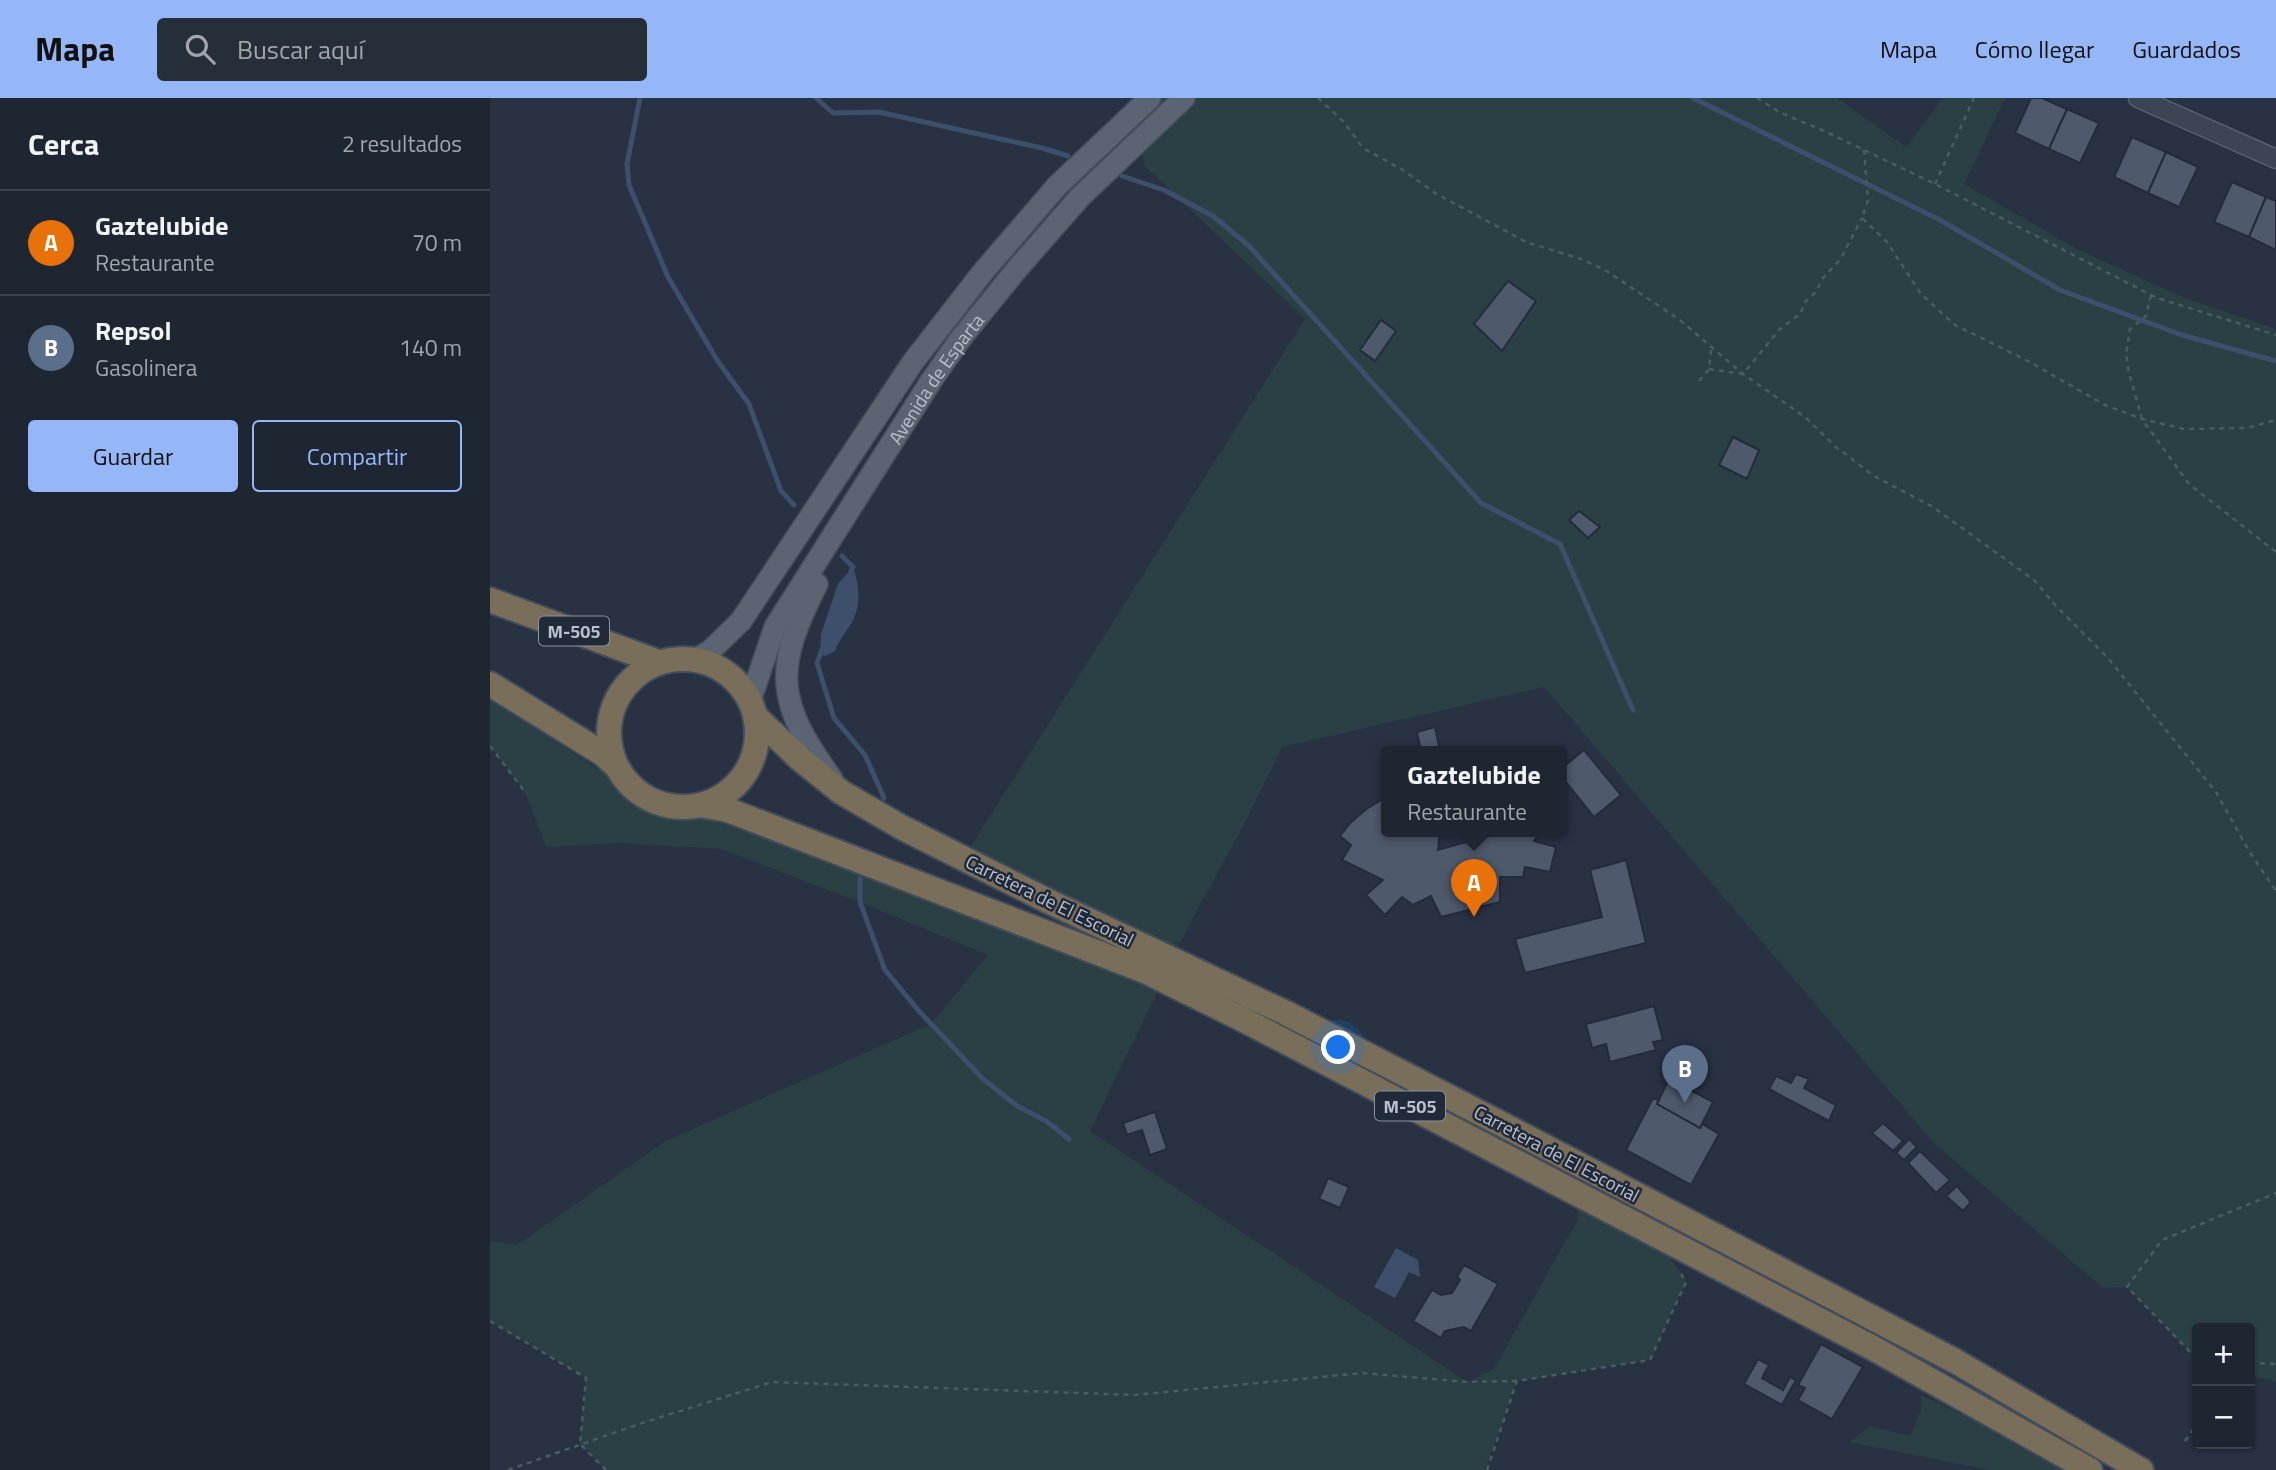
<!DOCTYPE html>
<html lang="es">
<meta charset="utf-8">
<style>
body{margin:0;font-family:"Titillium Web",sans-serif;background:#262e3a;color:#f1f3f6}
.controls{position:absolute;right:21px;bottom:21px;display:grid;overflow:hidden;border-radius:7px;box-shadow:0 2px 5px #0004}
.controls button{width:63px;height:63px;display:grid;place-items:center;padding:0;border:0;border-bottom:2px solid #3c434d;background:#1e2632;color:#f1f3f6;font:35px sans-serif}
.you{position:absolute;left:849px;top:950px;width:24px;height:24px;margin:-18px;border:5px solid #fff;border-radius:50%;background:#1a73e8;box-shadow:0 0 0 10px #1a73e833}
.badge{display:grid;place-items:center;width:46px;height:46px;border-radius:50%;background:#95b6f7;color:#fff;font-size:23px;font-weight:700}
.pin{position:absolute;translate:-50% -58px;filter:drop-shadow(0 2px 4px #0008)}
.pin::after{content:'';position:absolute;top:37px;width:24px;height:21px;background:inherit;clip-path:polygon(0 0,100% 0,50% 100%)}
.popup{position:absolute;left:891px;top:648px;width:186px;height:91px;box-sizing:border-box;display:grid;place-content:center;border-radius:7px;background:#1e2632;filter:drop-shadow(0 2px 5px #0005);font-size:23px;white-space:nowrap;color:#a1a5ac}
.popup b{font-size:26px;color:#f1f3f6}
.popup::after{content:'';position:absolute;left:50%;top:100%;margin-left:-14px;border:14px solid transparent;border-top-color:#1e2632}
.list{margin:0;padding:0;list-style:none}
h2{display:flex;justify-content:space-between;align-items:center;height:91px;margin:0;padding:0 28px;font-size:30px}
h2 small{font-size:23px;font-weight:400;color:#a1a5ac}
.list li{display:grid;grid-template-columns:46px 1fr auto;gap:21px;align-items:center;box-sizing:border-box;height:105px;padding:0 28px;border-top:2px solid #3c434d}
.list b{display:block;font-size:26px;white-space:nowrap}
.list p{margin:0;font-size:23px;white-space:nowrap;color:#a1a5ac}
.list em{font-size:23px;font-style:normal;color:#a1a5ac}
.actions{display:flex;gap:14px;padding:21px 28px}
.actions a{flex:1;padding:16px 0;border:2px solid #95b6f7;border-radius:7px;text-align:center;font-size:24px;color:#95b6f7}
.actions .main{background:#95b6f7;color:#111}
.icon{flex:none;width:38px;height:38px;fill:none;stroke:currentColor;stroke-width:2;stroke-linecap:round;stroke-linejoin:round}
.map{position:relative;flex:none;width:1786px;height:1372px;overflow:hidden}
header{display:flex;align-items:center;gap:42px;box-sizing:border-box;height:98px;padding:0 35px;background:#95b6f7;color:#111}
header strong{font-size:33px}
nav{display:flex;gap:38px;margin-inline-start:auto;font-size:24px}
.search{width:490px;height:63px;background:#262e3a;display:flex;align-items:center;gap:18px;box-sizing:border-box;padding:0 24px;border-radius:7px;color:#a1a5ac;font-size:26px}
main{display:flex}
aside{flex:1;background:#1e2632}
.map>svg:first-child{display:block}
</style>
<header>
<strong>Mapa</strong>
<div class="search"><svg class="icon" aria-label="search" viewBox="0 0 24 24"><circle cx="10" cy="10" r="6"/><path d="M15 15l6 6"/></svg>Buscar aquí</div>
<nav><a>Mapa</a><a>Cómo llegar</a><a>Guardados</a></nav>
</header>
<main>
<aside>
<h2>Cerca<small>2 resultados</small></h2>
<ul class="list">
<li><span class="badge" style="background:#e8710a">A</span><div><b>Gaztelubide</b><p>Restaurante</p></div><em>70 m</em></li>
<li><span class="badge" style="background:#5c6f8a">B</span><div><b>Repsol</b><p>Gasolinera</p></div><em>140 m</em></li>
</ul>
<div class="actions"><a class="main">Guardar</a><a>Compartir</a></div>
</aside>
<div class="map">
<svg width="1786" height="1372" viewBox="0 0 1786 1372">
<rect width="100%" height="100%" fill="#283243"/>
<!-- green -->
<g fill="#2a4044">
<polygon points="647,0 1347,0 1416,49 1453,0 1515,0 1474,86 1585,150 1692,199 1786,231 1786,1284 1760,1277 1760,1230 1707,1230 1707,1261 1637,1189 1613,1190 1444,1045 1054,589 792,649 753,728 687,850 560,804 481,748 815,221 654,67"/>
<path d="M0,593L42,628L115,676L125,691C148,692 145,696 164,703C178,709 196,709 210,707L673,882L600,1033L977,1284L1004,1271L1088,1121L1084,1094L1177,1155L1196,1184L1160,1262L1027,1283L995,1372H116L90,1346L96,1280L0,1223V1143L27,1147L176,1043L441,926L498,857L370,804L231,751L130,745L56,749L35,694L0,648Z"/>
<polygon points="1431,1297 1587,1372 1500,1372 1359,1344 1380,1328 1420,1338 1431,1312"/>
</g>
<!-- water -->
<g fill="#3e4f6c">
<path d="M363,469C369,487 372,506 362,524C356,535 349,541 345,553L335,558L330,556L331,536L348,486Z"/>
<polygon points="906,1150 928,1162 930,1179 919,1174 905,1200 884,1189"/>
</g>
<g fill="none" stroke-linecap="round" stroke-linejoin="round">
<!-- stream -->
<g stroke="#3e4f6c" stroke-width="5">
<polyline points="150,0 137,66 139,87 178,179 227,262 259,306 291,393 304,407"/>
<polyline points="326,0 343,15 389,14 552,50 578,58"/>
<polyline points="1203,0 1450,122 1570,192 1692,237 1786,263"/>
<polyline points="632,78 674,92 723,118 759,148 991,405 1070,446 1143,612"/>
<polyline points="352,458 363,469 361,473"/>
<polyline points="332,551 327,565 344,620 375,657 394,700"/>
<polyline points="370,781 370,804 395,872 428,912 493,981 527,1008 556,1023 579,1041"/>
</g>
</g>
<!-- building -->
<g fill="#4e596c" stroke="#232c3b" stroke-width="2">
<polygon points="1541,0 1552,0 1577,11 1559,51 1525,35"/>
<polygon points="1577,11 1609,25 1590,65 1559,51"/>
<polygon points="1642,39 1676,54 1658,95 1624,79"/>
<polygon points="1676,54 1708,69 1689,109 1658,95"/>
<polygon points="1742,84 1776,99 1759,139 1724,124"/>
<polygon points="1776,99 1786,103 1786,152 1759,139"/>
<polygon points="1018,183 1046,203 1012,253 984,226"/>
<polygon points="891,222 906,233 885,263 870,252"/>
<polygon points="1243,339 1269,352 1257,381 1229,367"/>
<polygon points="1089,413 1110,429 1098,440 1079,422"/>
<polygon points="945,629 950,653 931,653 927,634"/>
<polygon points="1094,652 1131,697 1104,719 1072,679 1072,670"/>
<polygon points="896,699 897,733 950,733 948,752 980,743 974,733 1051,733 1044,743 1066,749 1060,774 1035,769 1033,779 1010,779 1010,804 951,819 941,798 923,807 912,799 895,817 876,797 893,782 852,762 861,747 850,738 861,724 878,710"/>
<polygon points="1136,762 1156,845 1035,875 1025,841 1112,819 1100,772"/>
<polygon points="1164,908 1173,942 1163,944 1166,952 1120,964 1116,946 1102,950 1096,926"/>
<polygon points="1306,976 1319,981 1314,990 1346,1007 1339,1023 1279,991 1286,978 1301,985"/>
<polygon points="1179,981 1223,1004 1210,1030 1167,1006"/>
<polygon points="1163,1000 1168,1002 1167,1006 1210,1030 1212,1026 1229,1036 1201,1087 1136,1052"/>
<polygon points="665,1014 677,1051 660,1057 652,1032 637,1037 633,1025"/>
<polygon points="1393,1025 1413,1043 1403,1053 1382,1035"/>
<polygon points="1419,1041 1427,1049 1414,1062 1406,1055"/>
<polygon points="1430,1053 1460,1082 1446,1095 1418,1065"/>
<polygon points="838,1080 859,1089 850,1110 829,1101"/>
<polygon points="1467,1088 1481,1104 1473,1113 1456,1098"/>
<polygon points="974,1167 1008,1186 981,1233 974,1229 955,1233 951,1240 923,1223 942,1192 951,1197 962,1195 970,1182 967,1179"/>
<polygon points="1331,1246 1373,1269 1342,1321 1308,1302 1315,1290 1308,1287"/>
<polygon points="1268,1261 1279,1267 1272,1280 1293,1292 1300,1279 1306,1282 1292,1307 1254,1286"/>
</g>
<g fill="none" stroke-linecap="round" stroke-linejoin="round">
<!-- minor casing -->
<g stroke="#58606d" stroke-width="21">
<polyline id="minor" points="1648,0 1786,61"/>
</g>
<!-- major casing -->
<g stroke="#464e5c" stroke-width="24">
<g id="major">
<path d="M327,486C283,572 286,604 342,681"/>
<polyline points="206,561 220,553 251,523 423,264 493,174 567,88 660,0"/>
<path id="s1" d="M260,603L285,529L441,283L471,240L527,171L590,99L694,0"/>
</g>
</g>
<!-- highway casing -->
<g stroke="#444d5b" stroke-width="28">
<g id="highway">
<polyline points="0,502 168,564"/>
<circle cx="193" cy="635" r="74"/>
<polyline points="0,586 113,656 126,668"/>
<polyline points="265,618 310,661 351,694 411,729 560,804 796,915 1023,1032 1465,1263 1651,1372"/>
<polyline points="210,707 238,712 655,873 754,922 1383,1250 1600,1372"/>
</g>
</g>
<!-- path -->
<g stroke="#485d61" stroke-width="2.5" stroke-dasharray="5 5" stroke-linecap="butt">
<polyline points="828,0 854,24 873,50 913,72 945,95 1036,144 1091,161 1115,172 1190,222 1253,276 1315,319 1346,349 1384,378 1443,409 1544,482 1566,508 1618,560 1726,694 1759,753 1786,793"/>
<polyline points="1267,0 1291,15 1332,32 1445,86 1667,200 1786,237"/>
<polyline points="1374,52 1378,102 1372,120 1397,144 1431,196 1465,227 1538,263 1615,307 1652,321 1694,331 1757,330 1786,322"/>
<polyline points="1445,86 1484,0"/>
<polyline points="1661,197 1656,218 1640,231 1636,256 1639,275 1652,321 1699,386 1786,454"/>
<polyline points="1219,271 1253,276 1290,231 1311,215 1314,205 1325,195 1333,180 1350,162 1372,120"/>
<polyline points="1209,283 1219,271 1221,252"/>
<polyline points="0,648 35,694"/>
<polyline points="0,1223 96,1280 90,1346 116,1372"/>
<polyline points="1707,1261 1637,1189 1672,1142 1786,1095"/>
<polyline points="1760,1265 1786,1266"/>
<polyline points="1695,1343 1707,1326"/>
<polyline points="18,1372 149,1326 282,1284 644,1297 872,1275 977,1284 1027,1283 1160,1262 1196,1184 1190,1174"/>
<polyline points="997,1372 1027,1283"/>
</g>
<!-- minor -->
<use href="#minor" stroke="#3c4553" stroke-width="18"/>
<!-- major -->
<use href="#major" stroke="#5b6473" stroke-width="21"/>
<!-- highway -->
<use href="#highway" stroke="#796e5a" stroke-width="24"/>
</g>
<g text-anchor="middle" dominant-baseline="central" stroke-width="5" stroke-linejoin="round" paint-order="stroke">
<!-- shield labels -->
<g fill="#212a39" stroke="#8c93a1" stroke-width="2">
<rect x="49" y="518.5" width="70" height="29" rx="5"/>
<rect x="885" y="993.5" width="70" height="29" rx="5"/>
</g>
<g font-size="18" font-weight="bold" fill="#bac0cd">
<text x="84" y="533">M-505</text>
<text x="920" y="1008">M-505</text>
</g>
<!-- street labels -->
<g font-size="19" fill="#bac0cd" stroke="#212a39">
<text stroke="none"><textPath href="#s1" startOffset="374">Avenida de Esparta</textPath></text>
<text transform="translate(560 802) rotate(26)">Carretera de El Escorial</text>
<text transform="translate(1067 1055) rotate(28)">Carretera de El Escorial</text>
</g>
</g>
</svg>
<div class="controls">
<button>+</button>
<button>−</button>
</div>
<div class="you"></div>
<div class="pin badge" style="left:984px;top:819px;background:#e8710a">A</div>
<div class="popup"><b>Gaztelubide</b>Restaurante</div>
<div class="pin badge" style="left:1195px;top:1005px;background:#5c6f8a">B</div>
</div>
</main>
